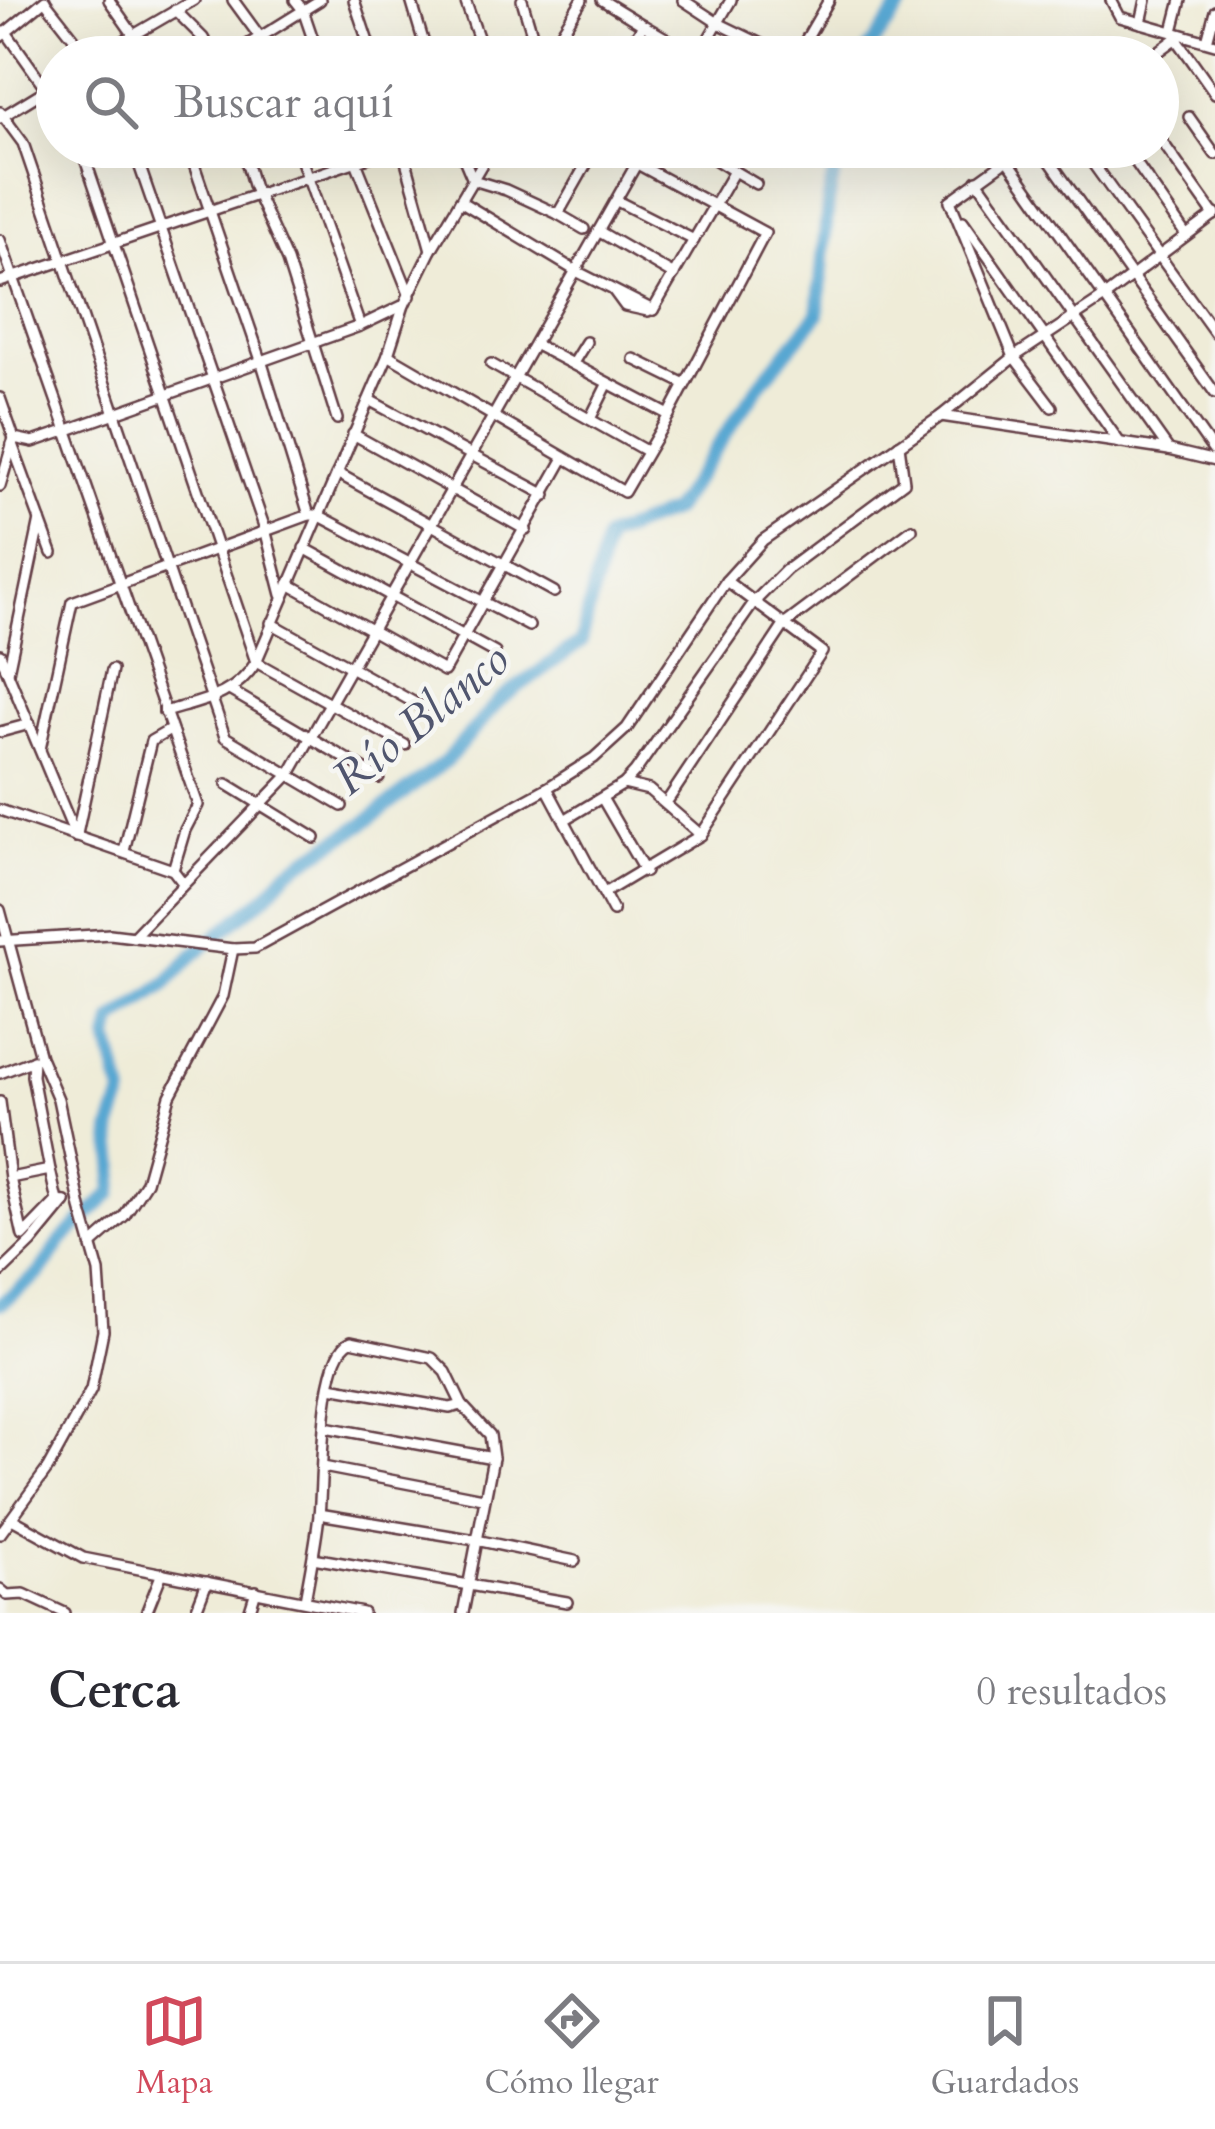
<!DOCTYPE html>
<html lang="es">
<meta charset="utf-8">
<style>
body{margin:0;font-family:Cardo,serif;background:#f7f7f7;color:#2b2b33}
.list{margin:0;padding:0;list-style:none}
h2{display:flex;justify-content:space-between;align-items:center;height:156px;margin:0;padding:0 48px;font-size:51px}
h2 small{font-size:39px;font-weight:400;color:#7c7c81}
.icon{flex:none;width:66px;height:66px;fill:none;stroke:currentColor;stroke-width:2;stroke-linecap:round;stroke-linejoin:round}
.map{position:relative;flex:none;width:1215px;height:1613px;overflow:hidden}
.search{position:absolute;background:#fff;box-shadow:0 12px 48px #0002;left:36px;right:36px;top:36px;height:132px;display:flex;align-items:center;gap:30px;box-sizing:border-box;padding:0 42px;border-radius:66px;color:#7c7c81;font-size:45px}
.sheet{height:348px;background:#fff}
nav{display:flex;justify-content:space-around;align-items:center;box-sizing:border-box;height:168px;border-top:3px solid #e1e1e2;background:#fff;font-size:33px;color:#7c7c81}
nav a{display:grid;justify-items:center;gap:6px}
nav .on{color:#d1495b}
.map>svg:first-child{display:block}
</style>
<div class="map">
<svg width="1215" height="1613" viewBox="0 0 1215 1613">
<rect width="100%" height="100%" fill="#f6f6f2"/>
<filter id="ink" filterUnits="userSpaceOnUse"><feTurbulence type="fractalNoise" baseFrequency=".00833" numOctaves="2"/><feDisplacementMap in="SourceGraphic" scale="24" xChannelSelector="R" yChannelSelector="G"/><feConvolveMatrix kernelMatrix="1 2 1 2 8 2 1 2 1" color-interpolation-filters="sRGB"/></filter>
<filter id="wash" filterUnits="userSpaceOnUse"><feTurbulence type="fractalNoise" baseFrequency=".004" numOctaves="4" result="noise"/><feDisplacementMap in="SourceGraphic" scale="48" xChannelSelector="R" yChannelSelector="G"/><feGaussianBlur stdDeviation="2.7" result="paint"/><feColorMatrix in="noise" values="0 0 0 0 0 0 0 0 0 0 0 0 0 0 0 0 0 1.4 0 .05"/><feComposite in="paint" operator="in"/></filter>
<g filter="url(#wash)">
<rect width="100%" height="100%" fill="#efecd8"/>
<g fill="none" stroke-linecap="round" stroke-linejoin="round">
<!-- river -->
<g stroke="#58a7d2" stroke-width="14">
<polyline points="863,57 906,0"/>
<polyline points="0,1304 40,1273 62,1240 112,1193 115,1164 111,1131 123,1095 109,1039 113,1021 166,984 193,955 267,895 288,871 363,824 446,761 501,699 581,642 606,538 673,511 760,384 818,314 828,203 839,147"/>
</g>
</g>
</g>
<g filter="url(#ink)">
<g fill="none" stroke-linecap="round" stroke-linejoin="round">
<!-- minor casing -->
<g stroke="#633e45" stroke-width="14">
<g id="minor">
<polyline points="109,0 149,57"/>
<polyline points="233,0 260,37 266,57"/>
<polyline points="295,0 303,10 319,57"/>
<polyline points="354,0 373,57"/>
<polyline points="411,0 428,57"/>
<polyline points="465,0 485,57"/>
<polyline points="522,0 539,57"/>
<polyline points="602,0 643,25 624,57"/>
<polyline points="683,0 718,23 788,57"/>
<polyline points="1111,0 1120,17 1215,44"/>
<polyline points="45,1 89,57"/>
<polyline points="175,10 203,38 214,57"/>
<polyline points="1141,23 1146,0"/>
<polyline points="643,25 698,57"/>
<polyline points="1173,31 1181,0"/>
<polyline points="6,32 57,104"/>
<polyline points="0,37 45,0"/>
<polyline points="1176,38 1215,93"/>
<polyline points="1207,41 1215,11"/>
<polyline points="599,47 618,57"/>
<polyline points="96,57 194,0"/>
<polyline points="228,57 320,0"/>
<polyline points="546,57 582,0"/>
<polyline points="698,57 731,0"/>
<polyline points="796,57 829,0"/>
<polyline points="1151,57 1181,35"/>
<polyline points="0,112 23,143 225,737 342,806"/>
<polyline points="1189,117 1215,154"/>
<polyline points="0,118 57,83"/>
<polyline points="1161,140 1214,215"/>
<polyline points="81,147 256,662 405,745"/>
<polyline points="133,147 265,529 282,595"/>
<polyline points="188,147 261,360 309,515"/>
<polyline points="242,147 253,185 287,261 337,419"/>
<polyline points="297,147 360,326"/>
<polyline points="350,147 410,296"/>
<polyline points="402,147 431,250"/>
<polyline points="459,147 473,180 506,190 558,214 596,147"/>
<polyline points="1025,147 950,201 1014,357 1052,407"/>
<polyline points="1040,147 1215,393"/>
<polyline points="1081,147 1215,333"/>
<polyline points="1125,147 1186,235"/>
<polyline points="1007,159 1215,453"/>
<polyline points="734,171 756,184"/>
<polyline points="977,180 1169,450"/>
<polyline points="460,201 576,271 653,310"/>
<polyline points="617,201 694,240"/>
<polyline points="558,214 584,229"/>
<polyline points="963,221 1120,443"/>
<polyline points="598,231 674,275"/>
<polyline points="0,240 198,805 185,830 173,870"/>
<polyline points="0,282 398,147"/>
<polyline points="614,291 625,306 648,311"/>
<polyline points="653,310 734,171 716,160"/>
<polyline points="536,345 669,415"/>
<polyline points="388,355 624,492 669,415 765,233 606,147"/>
<polyline points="634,359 685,384"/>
<polyline points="573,363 586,342"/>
<polyline points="491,364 646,451"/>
<polyline points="0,398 14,438"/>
<polyline points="369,400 546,495"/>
<polyline points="941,416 1169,450 1215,461"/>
<polyline points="590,419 607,385"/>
<polyline points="353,434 526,530"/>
<polyline points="12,444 52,553"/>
<polyline points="337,473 554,592"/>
<polyline points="0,486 14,438 33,442 65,431 360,326 404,305"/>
<polyline points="304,548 495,653"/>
<polyline points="289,584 444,671 564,458"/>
<polyline points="271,623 424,708"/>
<polyline points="0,654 76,837"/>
<polyline points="8,672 40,520"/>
<polyline points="231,691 379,778"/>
<path d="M164,712C201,701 235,697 256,662L388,355L404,305L431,250L492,147"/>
<polyline points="0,732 30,724"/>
<polyline points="40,749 72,602 309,515 318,515 529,626"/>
<polyline points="227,784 315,838"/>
<polyline points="624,784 649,790 701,835"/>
<polyline points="547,788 613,911"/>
<polyline points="602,798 645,872"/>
<polyline points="666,803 785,624 912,529"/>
<polyline points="0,810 173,870 183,883"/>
<polyline points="566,819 624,784 635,772 755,601 786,570 904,482 899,445"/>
<polyline points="77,834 112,670"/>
<polyline points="124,851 151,741 170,730"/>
<polyline points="604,893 701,835 822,652 726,581"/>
<polyline points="0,910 40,1057 58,1099 81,1208 99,1272 103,1331 91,1390 48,1468 0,1534"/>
<polyline points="133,937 290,774 646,147"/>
<polyline points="0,941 110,934 233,949 255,948 547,788 594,758 627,728 726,581 763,540 941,416 1014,357 1103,298 1215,214"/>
<polyline points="0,1073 34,1060"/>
<polyline points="0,1102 10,1178 23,1236 57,1201 65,1202"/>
<polyline points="50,1170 57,1201"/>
<polyline points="10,1178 50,1170 32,1076 33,1060"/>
<polyline points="91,1245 124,1216 146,1182 170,1096 223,996 233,949"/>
<polyline points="0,1273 32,1242 65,1202"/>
<polyline points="330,1387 450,1408 462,1405"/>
<polyline points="325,1427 493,1458"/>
<polyline points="323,1467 483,1498"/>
<polyline points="319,1514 476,1540 575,1561"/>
<polyline points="12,1519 83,1558 363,1613"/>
<polyline points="313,1558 567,1602"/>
<polyline points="0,1589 7,1595 24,1594 65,1613"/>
<path d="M305,1600C310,1572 316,1543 319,1515C323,1480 319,1356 351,1341L432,1358L446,1372L462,1405L490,1435L493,1458L463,1613"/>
<polyline points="146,1613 162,1573"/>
<polyline points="195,1613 207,1582"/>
<polyline points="249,1613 256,1591"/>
</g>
</g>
<!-- minor -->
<use href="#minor" stroke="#fff" stroke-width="9"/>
</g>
</g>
<g text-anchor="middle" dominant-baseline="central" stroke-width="9" stroke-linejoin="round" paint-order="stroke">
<!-- water labels -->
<g font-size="48" font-style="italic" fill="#50556e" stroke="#f6f6f2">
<text transform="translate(421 719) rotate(-39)">Río Blanco</text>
</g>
</g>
</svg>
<div class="search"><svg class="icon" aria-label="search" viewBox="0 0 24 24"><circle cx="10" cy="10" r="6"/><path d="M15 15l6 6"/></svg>Buscar aquí</div>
</div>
<section class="sheet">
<h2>Cerca<small>0 resultados</small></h2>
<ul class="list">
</ul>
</section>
<nav>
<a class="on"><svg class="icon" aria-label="map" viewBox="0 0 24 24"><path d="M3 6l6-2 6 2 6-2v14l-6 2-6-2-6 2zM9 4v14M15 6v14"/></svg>Mapa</a>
<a><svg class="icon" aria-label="directions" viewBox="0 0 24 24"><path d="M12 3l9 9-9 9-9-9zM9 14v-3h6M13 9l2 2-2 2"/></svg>Cómo llegar</a>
<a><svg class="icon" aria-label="saved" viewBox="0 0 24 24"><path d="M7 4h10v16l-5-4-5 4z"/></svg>Guardados</a>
</nav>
